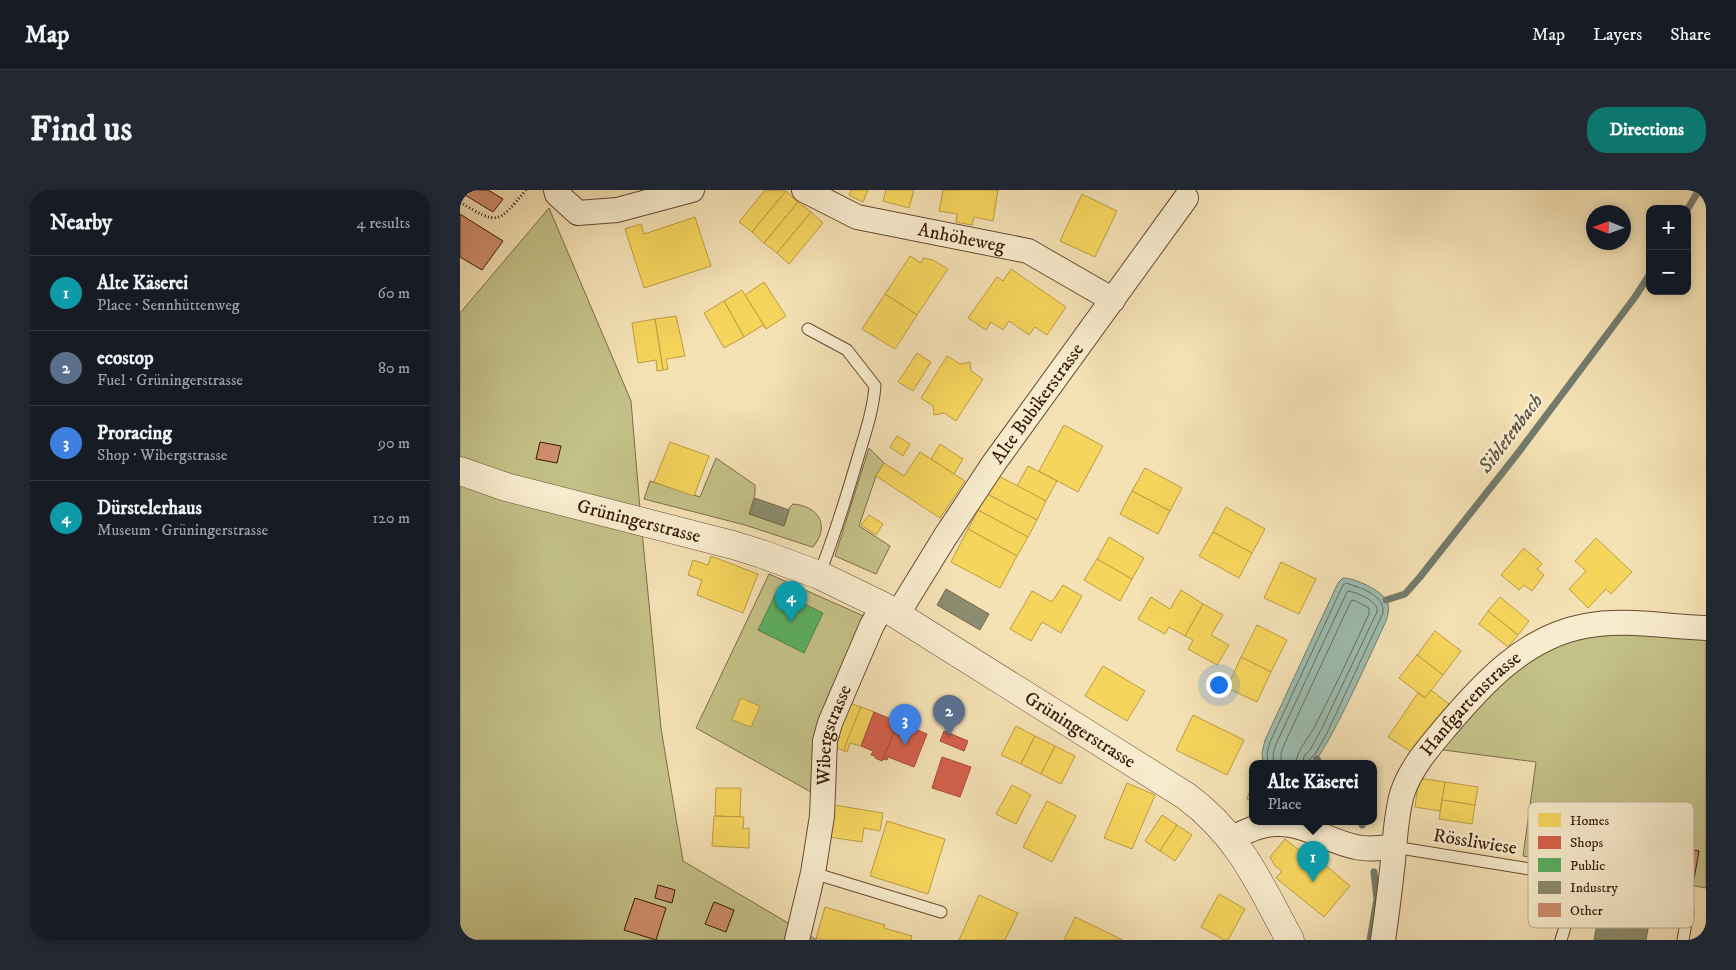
<!DOCTYPE html>
<meta charset="utf-8">
<style>
body{margin:0;font-family:"IM FELL DW Pica",serif;background:#242831;color:#f1f3f6}
.controls{position:absolute;right:15px;top:15px;display:grid;overflow:hidden;border-radius:10px;box-shadow:0 2px 12px #0003}
.controls button{width:45px;height:45px;display:grid;place-items:center;padding:0;border:0;border-bottom:1px solid #363941;background:#171b24;color:#f1f3f6;font:25px sans-serif}
.compass{position:absolute;left:1126px;top:15px;width:45px;height:45px;border-radius:50%;background:#171b24;box-shadow:0 2px 12px #0003;rotate:271deg}
.you{position:absolute;left:758px;top:494px;width:18px;height:18px;margin:-12px;border:4px solid #fff;border-radius:50%;background:#1a73e8;box-shadow:0 0 0 8px #1a73e833}
.badge{display:grid;place-items:center;width:32px;height:32px;border-radius:50%;background:#0f766e;color:#fff;font-size:16px;font-weight:700}
.pin{position:absolute;translate:-50% -41px;filter:drop-shadow(0 1px 2px #0008)}
.pin::after{content:'';position:absolute;top:26px;width:18px;height:15px;background:inherit;clip-path:polygon(0 0,100% 0,50% 100%)}
.popup{position:absolute;left:789px;top:570px;width:128px;height:65px;box-sizing:border-box;display:grid;place-content:center;border-radius:10px;background:#171b24;filter:drop-shadow(0 1px 4px #0005);font-size:16px;white-space:nowrap;color:#9ea1a6}
.popup b{font-size:19px;color:#f1f3f6}
.popup::after{content:'';position:absolute;left:50%;top:100%;margin-left:-10px;border:10px solid transparent;border-top-color:#171b24}
.list{margin:0;padding:0;list-style:none}
h2{display:flex;justify-content:space-between;align-items:center;height:65px;margin:0;padding:0 20px;font-size:21px}
h2 small{font-size:16px;font-weight:400;color:#9ea1a6}
.list li{display:grid;grid-template-columns:32px 1fr auto;gap:15px;align-items:center;box-sizing:border-box;height:75px;padding:0 20px;border-top:1px solid #363941}
.list b{display:block;font-size:19px;white-space:nowrap}
.list p{margin:0;font-size:16px;white-space:nowrap;color:#9ea1a6}
.list em{font-size:16px;font-style:normal;color:#9ea1a6}
.map{position:relative;flex:none;width:1246px;height:750px;overflow:hidden;border-radius:20px}
header{display:flex;align-items:center;gap:30px;box-sizing:border-box;height:70px;padding:0 25px;background:#171b24;border-bottom:1px solid #363941}
header strong{font-size:24px}
nav{display:flex;gap:28px;margin-inline-start:auto;font-size:18px}
.intro{display:flex;align-items:center;justify-content:space-between;box-sizing:border-box;height:120px;padding:0 30px}
h1{margin:0;font-size:35px}
.button{padding:12px 22px;border-radius:20px;background:#0f766e;color:#fff;font-size:18px;font-weight:700}
main{display:flex;gap:30px;padding:0 30px}
aside{flex:1;background:#171b24;border-radius:20px;box-shadow:0 2px 12px #0003}
.map>svg:first-child{display:block}
</style>
<header>
<strong>Map</strong>
<nav><a>Map</a><a>Layers</a><a>Share</a></nav>
</header>
<div class="intro"><h1>Find us</h1><a class="button">Directions</a></div>
<main>
<aside>
<h2>Nearby<small>4 results</small></h2>
<ul class="list">
<li><span class="badge" style="background:#0f9aa8">1</span><div><b>Alte Käserei</b><p>Place · Sennhüttenweg</p></div><em>60 m</em></li>
<li><span class="badge" style="background:#5c6f8a">2</span><div><b>ecostop</b><p>Fuel · Grüningerstrasse</p></div><em>80 m</em></li>
<li><span class="badge" style="background:#3f7fe0">3</span><div><b>Proracing</b><p>Shop · Wibergstrasse</p></div><em>90 m</em></li>
<li><span class="badge" style="background:#0f9aa8">4</span><div><b>Dürstelerhaus</b><p>Museum · Grüningerstrasse</p></div><em>120 m</em></li>
</ul>
</aside>
<div class="map">
<svg width="1246" height="750" viewBox="0 0 1246 750">
<rect width="100%" height="100%" fill="#f4e1b4"/>
<filter id="stains"><feTurbulence type="fractalNoise" baseFrequency=".004" numOctaves="4"/><feColorMatrix values="0 0 0 0 .2 0 0 0 0 .09 0 0 0 0 .02 0 0 0 .5 -.17"/></filter>
<radialGradient id="worn" r=".72"><stop offset=".6" stop-color="#630" stop-opacity="0"/><stop offset="1" stop-color="#630" stop-opacity=".3"/></radialGradient>
<!-- green -->
<g fill="#c3c187" stroke="#7e6c48">
<polygon points="89,18 171,211 181,331 201,538 223,671 357,750 0,750 0,123"/>
<polygon points="409,258 424,273 416,286 399,336 430,356 416,384 375,366"/>
<path d="M256,268L295,295V304L289,324L324,336L329,320V318L333,314C358,316 371,335 353,357L349,356L285,335L184,309L190,291L240,307Z"/>
<polygon points="309,384 406,427 351,602 236,538"/>
<polygon points="1246,438 1246,698 1063,666 1076,572 968,558 1096,444"/>
</g>
<!-- water -->
<path fill="#9cbdb0" stroke="#747b6d" d="M883,388C895,388 921,400 927,411C930,418 928,424 926,431C917,450 865,567 853,572C845,576 813,573 803,573L802,563L805,550L878,393Z"/>
<!-- homes -->
<g fill="#f6d55c" stroke="#bd9c43">
<polygon points="305,0 326,1 292,42 279,32"/>
<polygon points="391,0 408,0 403,12 389,5"/>
<polygon points="426,0 454,0 449,18 423,11"/>
<polygon points="483,0 538,0 533,31 514,27 512,35 496,32 497,24 479,21"/>
<polygon points="326,1 338,12 304,53 292,42"/>
<polygon points="622,4 657,21 635,67 600,51"/>
<polygon points="338,12 351,22 317,63 304,53"/>
<polygon points="351,22 363,33 329,74 317,63"/>
<polygon points="235,27 251,76 184,98 165,39 181,34 184,44"/>
<polygon points="450,66 461,73 463,68 473,70 488,79 457,125 425,104"/>
<polygon points="551,79 606,117 587,145 575,137 569,145 549,131 543,140 531,132 526,140 508,128 537,87 543,91"/>
<polygon points="304,92 326,126 306,139 285,105"/>
<polygon points="282,100 306,139 303,135 284,147 264,111"/>
<polygon points="425,104 457,125 435,159 402,139"/>
<polygon points="264,111 284,147 264,158 244,123"/>
<polygon points="216,126 225,166 206,169 208,179 203,180 195,129"/>
<polygon points="195,129 203,180 197,181 196,170 178,173 172,133"/>
<polygon points="457,163 471,172 453,201 438,192"/>
<polygon points="487,166 500,174 510,172 511,181 523,189 496,231 484,223 474,225 473,216 461,208"/>
<polygon points="604,235 643,256 618,302 579,281"/>
<polygon points="437,246 450,254 443,266 430,257"/>
<polygon points="210,252 249,266 234,306 194,292"/>
<polygon points="480,254 503,269 494,284 471,269"/>
<polygon points="460,262 505,291 480,328 416,286 424,273 444,286"/>
<polygon points="568,276 597,291 586,311 557,296"/>
<polygon points="685,278 722,298 710,321 672,301"/>
<polygon points="537,285 586,311 577,330 527,304"/>
<polygon points="672,301 710,321 698,344 660,324"/>
<polygon points="527,304 577,330 568,347 518,320"/>
<polygon points="766,317 805,339 792,363 753,342"/>
<polygon points="518,320 568,347 557,366 508,339"/>
<polygon points="409,325 423,334 416,345 401,335"/>
<polygon points="508,339 557,366 540,398 491,372"/>
<polygon points="753,342 792,363 779,388 739,366"/>
<polygon points="649,347 684,368 672,389 637,369"/>
<polygon points="1136,348 1172,382 1151,404 1146,399 1128,418 1109,399 1126,381 1115,371"/>
<polygon points="1064,358 1082,374 1077,379 1084,385 1072,401 1064,395 1059,400 1041,385"/>
<polygon points="251,366 298,384 283,423 237,405 242,390 228,385 233,370 248,375"/>
<polygon points="637,369 672,389 660,411 624,390"/>
<polygon points="821,372 856,389 839,424 804,408"/>
<polygon points="603,395 622,406 601,443 582,432 571,451 550,439 572,401 592,412"/>
<polygon points="721,400 743,414 725,446 709,437 705,444 678,429 691,407 710,419"/>
<polygon points="1040,407 1069,431 1058,445 1028,421"/>
<polygon points="743,414 763,425 751,445 769,455 757,475 728,459 733,450 725,446"/>
<polygon points="1028,421 1058,445 1048,457 1019,434"/>
<polygon points="797,435 827,450 811,482 781,467"/>
<polygon points="975,441 1001,461 983,485 957,465"/>
<polygon points="957,465 983,485 965,508 939,488"/>
<polygon points="781,467 811,482 797,512 767,498"/>
<polygon points="643,476 685,501 667,531 625,506"/>
<polygon points="971,500 989,514 953,563 928,547 958,503 965,508"/>
<polygon points="281,508 300,516 291,537 272,530"/>
<polygon points="387,512 401,517 384,561 373,556"/>
<polygon points="401,517 414,522 401,556 390,553 387,562 384,561 387,551"/>
<polygon points="733,525 784,550 767,585 716,560"/>
<polygon points="556,536 575,546 561,574 541,565"/>
<polygon points="575,546 595,556 581,584 561,574"/>
<polygon points="595,556 615,566 601,594 581,584"/>
<polygon points="959,588 985,592 980,621 955,617"/>
<polygon points="793,591 793,611 787,609"/>
<polygon points="985,592 1018,597 1015,615 982,610"/>
<polygon points="667,593 695,605 672,659 644,648"/>
<polygon points="552,595 571,605 556,634 536,624"/>
<polygon points="256,598 281,598 280,627 255,626"/>
<polygon points="982,610 1015,615 1012,634 979,629"/>
<polygon points="587,611 616,626 592,672 563,657"/>
<polygon points="374,615 423,623 420,641 404,638 402,652 369,647"/>
<polygon points="702,625 717,635 700,661 685,651"/>
<polygon points="254,626 284,627 283,639 289,638 289,658 252,656"/>
<polygon points="427,631 485,649 468,704 410,686"/>
<polygon points="717,635 732,645 715,671 700,661"/>
<polygon points="825,649 839,660 843,656 890,696 864,727 816,688 822,681 815,676 810,667"/>
<polygon points="759,704 785,719 768,750 764,750 741,737"/>
<polygon points="519,705 558,723 545,750 499,750"/>
<polygon points="365,717 425,735 424,738 452,746 451,750 364,750 356,748"/>
<polygon points="615,727 663,750 604,750"/>
</g>
<!-- shops -->
<g fill="#d6604d" stroke="#a74a38">
<polygon points="414,522 438,532 422,571 415,568 415,566 411,565 413,561 401,556"/>
<polygon points="438,532 467,544 454,577 428,567 427,570 423,569"/>
<polygon points="484,541 508,551 504,561 480,551"/>
<polygon points="482,567 511,577 500,607 472,598"/>
</g>
<!-- public -->
<polygon fill="#5aae61" stroke="#508146" points="317,401 363,423 344,463 298,440"/>
<!-- industry -->
<g fill="#8c8c6e" stroke="#73694f">
<polygon points="295,308 329,320 324,336 290,324"/>
<polygon points="486,399 529,424 520,440 477,415"/>
<polygon points="1141,713 1191,722 1186,750 1134,750"/>
</g>
<g fill="none" stroke-linecap="round" stroke-linejoin="round">
<!-- shore -->
<g stroke="#6a6a5c" stroke-width="1">
<path d="M808,573L807,563L810,552L883,395L886,393C901,398 925,405 923,423L867,543L855,564L850,569L849,573"/>
<path d="M814,573L813,564L816,554L887,402L889,401C900,404 910,408 917,417V422L861,540L850,560L844,566L843,573"/>
<path d="M821,573V564L823,557L891,411L894,410L909,418V424C892,461 874,499 855,536C849,548 836,561 836,573"/>
</g>
<!-- stream -->
<g stroke="#747b6d" stroke-width="7">
<polyline points="1227,20 1239,0"/>
<polyline points="926,410 945,404 960,387 1058,263 1175,107 1190,84"/>
<polyline points="857,569 859,573"/>
<polyline points="901,631 902,635"/>
<polyline points="910,750 917,709 914,682"/>
</g>
</g>
<!-- building -->
<g fill="#cf8e6d" stroke="#391808">
<polygon points="0,0 28,0 43,9 33,22 0,2"/>
<polygon points="0,24 43,51 22,80 0,67"/>
<polygon points="80,252 101,256 97,273 76,269"/>
<polygon points="1217,657 1239,661 1234,689 1212,685"/>
<polygon points="198,695 215,700 212,713 195,708"/>
<polygon points="175,708 206,718 196,750 164,740"/>
<polygon points="254,712 274,720 266,742 245,734"/>
</g>
<g fill="none" stroke-linecap="round" stroke-linejoin="round">
<!-- service casing -->
<g stroke="#684a33" stroke-width="13">
<g id="service">
<path d="M348,139L387,160L415,196C413,220 406,241 399,264C387,305 375,345 359,385"/>
<polyline points="934,657 1113,686 1116,691 1117,698 1101,750"/>
<polyline points="353,683 481,722"/>
<polyline points="1223,750 1228,722"/>
</g>
</g>
<!-- minor casing -->
<g stroke="#684a33" stroke-width="26">
<g id="minor">
<polyline points="96,0 97,4 118,23 157,20 232,0"/>
<path id="s1" d="M344,0L397,27L568,61L653,110"/>
<path id="s2" d="M437,425L485,347L534,273L726,8"/>
<path d="M771,648C786,642 802,633 819,634C846,634 870,652 896,657C908,660 921,658 934,657"/>
<path id="s3" d="M337,750L353,683L362,626L365,551L370,533L412,435L423,416"/>
<path id="s4" d="M923,750C927,724 930,698 933,671C935,649 936,625 942,604C950,579 968,558 985,538C1023,493 1065,447 1125,436C1165,428 1206,437 1246,438"/>
</g>
</g>
<!-- tertiary casing -->
<g stroke="#684a33" stroke-width="29">
<g id="tertiary">
<path id="s5" d="M0,281L46,297L273,355L302,364L359,385L423,416L726,606C780,646 799,693 830,750"/>
</g>
</g>
<!-- path -->
<path stroke="#391808" stroke-width="3" stroke-dasharray="1 2.5" stroke-linecap="butt" d="M0,12C39,36 38,33 66,0"/>
<!-- service -->
<use href="#service" stroke="#f8ecce" stroke-width="11"/>
<!-- minor -->
<use href="#minor" stroke="#f8ecce" stroke-width="24"/>
<!-- tertiary -->
<use href="#tertiary" stroke="#f8ecce" stroke-width="28"/>
</g>
<g text-anchor="middle" dominant-baseline="central" stroke-width="5" stroke-linejoin="round" paint-order="stroke">
<!-- street labels -->
<g font-size="19" fill="#391808" stroke="#f8ecce">
<text stroke="none"><textPath href="#s1" startOffset="166">Anhöheweg</textPath></text>
<text stroke="none"><textPath href="#s2" startOffset="254">Alte Bubikerstrasse</textPath></text>
<text stroke="none"><textPath href="#s5" startOffset="186">Grüningerstrasse</textPath></text>
<text stroke="none"><textPath href="#s4" startOffset="262">Hanfgartenstrasse</textPath></text>
<text stroke="none"><textPath href="#s5" startOffset="678">Grüningerstrasse</textPath></text>
<text stroke="none"><textPath href="#s3" startOffset="209">Wibergstrasse</textPath></text>
<text transform="translate(1015 652) rotate(9)">Rössliwiese</text>
</g>
<!-- water labels -->
<g font-size="20" font-style="italic" fill="#5c5243" stroke="#f8ecce">
<text transform="translate(1051 244) rotate(-53)">Sibletenbach</text>
</g>
</g>
<!-- legend -->
<rect x="1068" y="612" width="166" height="126" rx="8" fill="#f8ecce" stroke="#bfac93" stroke-width="1"/>
<rect x="1078" y="623" width="23" height="14" fill="#f6d55c"/>
<rect x="1078" y="646" width="23" height="13" fill="#d6604d"/>
<rect x="1078" y="668" width="23" height="14" fill="#5aae61"/>
<rect x="1078" y="691" width="23" height="13" fill="#8c8c6e"/>
<rect x="1078" y="713" width="23" height="14" fill="#cf8e6d"/>
<g font-size="14" fill="#391808">
<text x="1110" y="635">Homes</text>
<text x="1110" y="657">Shops</text>
<text x="1110" y="680">Public</text>
<text x="1110" y="702">Industry</text>
<text x="1110" y="725">Other</text>
</g>
<rect width="100%" height="100%" filter="url(#stains)"/>
<rect width="100%" height="100%" fill="url(#worn)"/>
</svg>
<div class="controls">
<button>+</button>
<button>−</button>
</div>
<svg class="compass" viewBox="-18 -18 36 36"><path d="M0-13l5 13h-10z" fill="#e53935"/><path d="M0 13l5-13h-10z" fill="#9ea1a6"/></svg>
<div class="you"></div>
<div class="pin badge" style="left:853px;top:692px;background:#0f9aa8">1</div>
<div class="popup"><b>Alte Käserei</b>Place</div>
<div class="pin badge" style="left:489px;top:546px;background:#5c6f8a">2</div>
<div class="pin badge" style="left:445px;top:555px;background:#3f7fe0">3</div>
<div class="pin badge" style="left:331px;top:432px;background:#0f9aa8">4</div>
</div>
</main>
